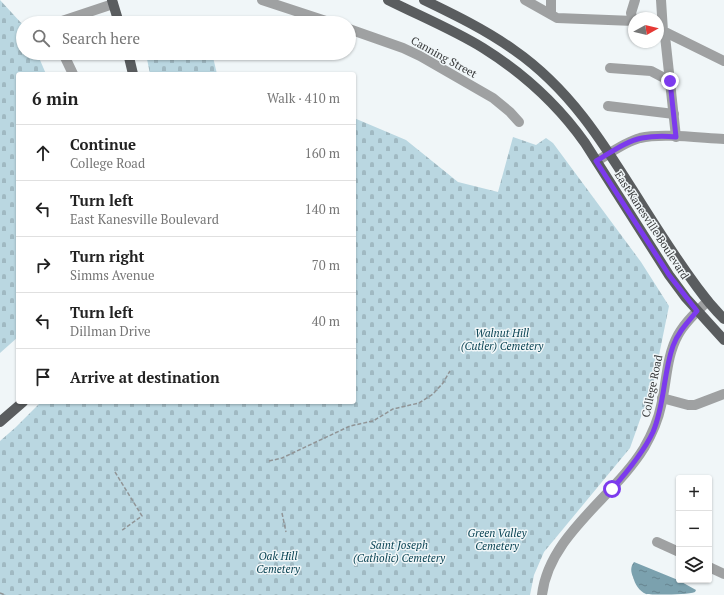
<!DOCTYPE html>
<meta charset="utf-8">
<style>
body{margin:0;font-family:"PT Serif",serif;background:#f6f6f6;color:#222}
.controls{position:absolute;right:12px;bottom:12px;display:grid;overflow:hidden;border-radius:4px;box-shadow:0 1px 3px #0004}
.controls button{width:36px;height:36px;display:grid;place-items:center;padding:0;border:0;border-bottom:1px solid #e0e0e0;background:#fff;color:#222;font:20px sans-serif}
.compass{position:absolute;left:628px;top:12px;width:36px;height:36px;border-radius:50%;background:#fff;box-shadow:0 1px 3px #0004;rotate:82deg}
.stop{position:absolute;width:12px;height:12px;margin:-9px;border:3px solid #7c3aed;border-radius:50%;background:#fff}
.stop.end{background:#7c3aed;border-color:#fff;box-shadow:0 1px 4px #0008}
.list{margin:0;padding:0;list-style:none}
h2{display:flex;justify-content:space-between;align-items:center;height:52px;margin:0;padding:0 16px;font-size:17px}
h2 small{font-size:13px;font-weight:400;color:#767676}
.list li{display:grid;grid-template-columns:26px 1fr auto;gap:12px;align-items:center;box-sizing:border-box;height:56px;padding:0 16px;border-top:1px solid #e0e0e0}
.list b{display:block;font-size:15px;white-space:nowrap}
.list p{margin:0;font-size:13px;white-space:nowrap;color:#767676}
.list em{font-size:13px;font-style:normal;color:#767676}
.icon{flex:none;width:22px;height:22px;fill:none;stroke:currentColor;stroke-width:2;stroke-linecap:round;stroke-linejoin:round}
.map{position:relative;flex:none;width:724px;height:595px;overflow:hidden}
.search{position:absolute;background:#fff;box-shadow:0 1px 3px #0004;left:16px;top:16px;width:340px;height:44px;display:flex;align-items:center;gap:10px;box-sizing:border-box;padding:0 14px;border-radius:22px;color:#767676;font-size:15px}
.panel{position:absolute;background:#fff;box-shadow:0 1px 3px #0004;left:16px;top:72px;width:340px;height:332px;border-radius:4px}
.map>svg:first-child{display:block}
</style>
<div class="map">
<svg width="724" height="595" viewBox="0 0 724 595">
<defs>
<pattern id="cemetery-stones" width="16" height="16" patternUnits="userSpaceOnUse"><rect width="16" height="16" fill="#bad7e1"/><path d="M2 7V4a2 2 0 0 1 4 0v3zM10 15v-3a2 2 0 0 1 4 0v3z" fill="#a0b9c2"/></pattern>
<pattern id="water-ripples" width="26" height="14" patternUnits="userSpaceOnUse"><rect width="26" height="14" fill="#7ba1ae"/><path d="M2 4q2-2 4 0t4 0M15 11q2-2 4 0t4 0" fill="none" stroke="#66848f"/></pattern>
</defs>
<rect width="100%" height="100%" fill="#f0f6f8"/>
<!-- cemetery -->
<g fill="url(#cemetery-stones)">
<polygon points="0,0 23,25 23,53 37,53 46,74 18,74 18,337 0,353"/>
<polygon points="168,53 212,53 217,74 150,74 146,54"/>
<polygon points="354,118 406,140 458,182 498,192 513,137 536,145 546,138 553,143 641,262 669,306 654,380 630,448 544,552 534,575 530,595 0,595 0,441 16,427 41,402 354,402"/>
</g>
<!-- water -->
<path fill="url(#water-ripples)" d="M634,562L678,580L696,590L695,592C687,595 653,595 646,594C639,591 635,584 633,577C631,572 630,567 634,562Z"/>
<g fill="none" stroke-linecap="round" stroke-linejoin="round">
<!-- path -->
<g stroke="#909496" stroke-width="1.5" stroke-dasharray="4 2" stroke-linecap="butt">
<polyline points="269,461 282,458 350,426 373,421 393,409 419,403 433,394 443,383 450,371"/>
<polyline points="115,472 142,516 121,531"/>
<polyline points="282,513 286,532"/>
<polyline points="0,593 5,595"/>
</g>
<!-- minor -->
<g stroke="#9fa1a2" stroke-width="10">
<polyline points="262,0 332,23"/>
<polyline points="525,0 557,18 634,21"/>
<polyline points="661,0 663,31 724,61"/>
<polyline points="551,14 551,0"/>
<polyline points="633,21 631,13 635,0"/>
<polyline points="56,23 113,4"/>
<polyline points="658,26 663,31 665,36 676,137"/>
<polyline points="349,29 403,48 420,56 493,98 510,112 519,122"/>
<polyline points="63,53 73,74"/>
<polyline points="610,68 651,71 670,81"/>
<polyline points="608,106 674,114"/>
<path d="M597,161C610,153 625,142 640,138C662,133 701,138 724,139"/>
<polyline points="662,398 688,405 695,405 724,394"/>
<polyline points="657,542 679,552"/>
<polyline points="709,567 724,574"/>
<path d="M542,595C549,535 614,497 644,448C652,434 658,421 661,406C667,382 666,357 678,335C685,322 697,311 708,301"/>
</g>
<!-- major -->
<g stroke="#5a5d5f" stroke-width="10">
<polyline points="112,0 119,23"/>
<path d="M388,0C420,16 454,30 483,48C523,73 558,105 585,143L669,275L686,298L724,340"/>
<path d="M424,0C455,15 486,30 514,50C573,91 607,149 644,208C661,235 678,261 697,287C705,298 714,309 724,319"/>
<polyline points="128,53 133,74"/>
<polyline points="0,422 23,402"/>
</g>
</g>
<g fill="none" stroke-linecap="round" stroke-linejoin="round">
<!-- route -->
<path stroke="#7c3aed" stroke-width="5" d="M612,489C628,471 643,453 653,432C665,404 663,374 673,346C678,332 688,322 697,311L669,275L596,161C610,153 626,141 642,138C653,136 665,136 676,137L670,81"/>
</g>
<g text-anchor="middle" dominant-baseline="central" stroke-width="3" stroke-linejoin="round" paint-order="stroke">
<!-- street labels -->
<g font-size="11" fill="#37393a" stroke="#f0f6f8">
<text transform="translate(444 57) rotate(29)">Canning Street</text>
<text transform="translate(652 225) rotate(57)">East Kanesville Boulevard</text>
<text transform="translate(652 386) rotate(-78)">College Road</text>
</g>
<!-- park labels -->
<g font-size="11" font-style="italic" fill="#0b4454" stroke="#f0f6f8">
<text x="502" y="333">Walnut Hill<tspan x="502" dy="13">(Cutler) Cemetery</tspan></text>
<text x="497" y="533">Green Valley<tspan x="497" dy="13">Cemetery</tspan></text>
<text x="399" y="545">Saint Joseph<tspan x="399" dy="13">(Catholic) Cemetery</tspan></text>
<text x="278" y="556">Oak Hill<tspan x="278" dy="13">Cemetery</tspan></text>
</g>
</g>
</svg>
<div class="controls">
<button>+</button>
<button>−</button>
<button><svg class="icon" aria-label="layers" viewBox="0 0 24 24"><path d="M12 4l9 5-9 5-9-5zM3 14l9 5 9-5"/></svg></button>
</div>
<svg class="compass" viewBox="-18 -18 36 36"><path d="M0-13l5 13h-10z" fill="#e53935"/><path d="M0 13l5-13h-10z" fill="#767676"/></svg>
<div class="stop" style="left:612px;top:489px"></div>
<div class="stop end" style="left:670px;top:81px"></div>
<div class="search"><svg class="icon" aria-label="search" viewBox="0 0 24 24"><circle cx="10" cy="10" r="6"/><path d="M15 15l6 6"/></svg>Search here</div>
<section class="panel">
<h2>6 min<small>Walk · 410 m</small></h2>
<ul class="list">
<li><svg class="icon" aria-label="ahead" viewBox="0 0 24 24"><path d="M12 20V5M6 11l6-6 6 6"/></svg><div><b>Continue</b><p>College Road</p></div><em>160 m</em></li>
<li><svg class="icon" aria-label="left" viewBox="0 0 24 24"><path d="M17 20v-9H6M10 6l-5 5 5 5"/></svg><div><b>Turn left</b><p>East Kanesville Boulevard</p></div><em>140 m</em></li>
<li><svg class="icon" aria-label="right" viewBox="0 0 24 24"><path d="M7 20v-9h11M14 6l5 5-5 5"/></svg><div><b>Turn right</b><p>Simms Avenue</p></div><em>70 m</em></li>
<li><svg class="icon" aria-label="left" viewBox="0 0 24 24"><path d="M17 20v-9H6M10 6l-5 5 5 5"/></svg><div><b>Turn left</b><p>Dillman Drive</p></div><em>40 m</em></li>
<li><svg class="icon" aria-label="arrive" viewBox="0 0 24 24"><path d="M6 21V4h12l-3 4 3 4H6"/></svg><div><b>Arrive at destination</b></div></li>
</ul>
</section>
</div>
